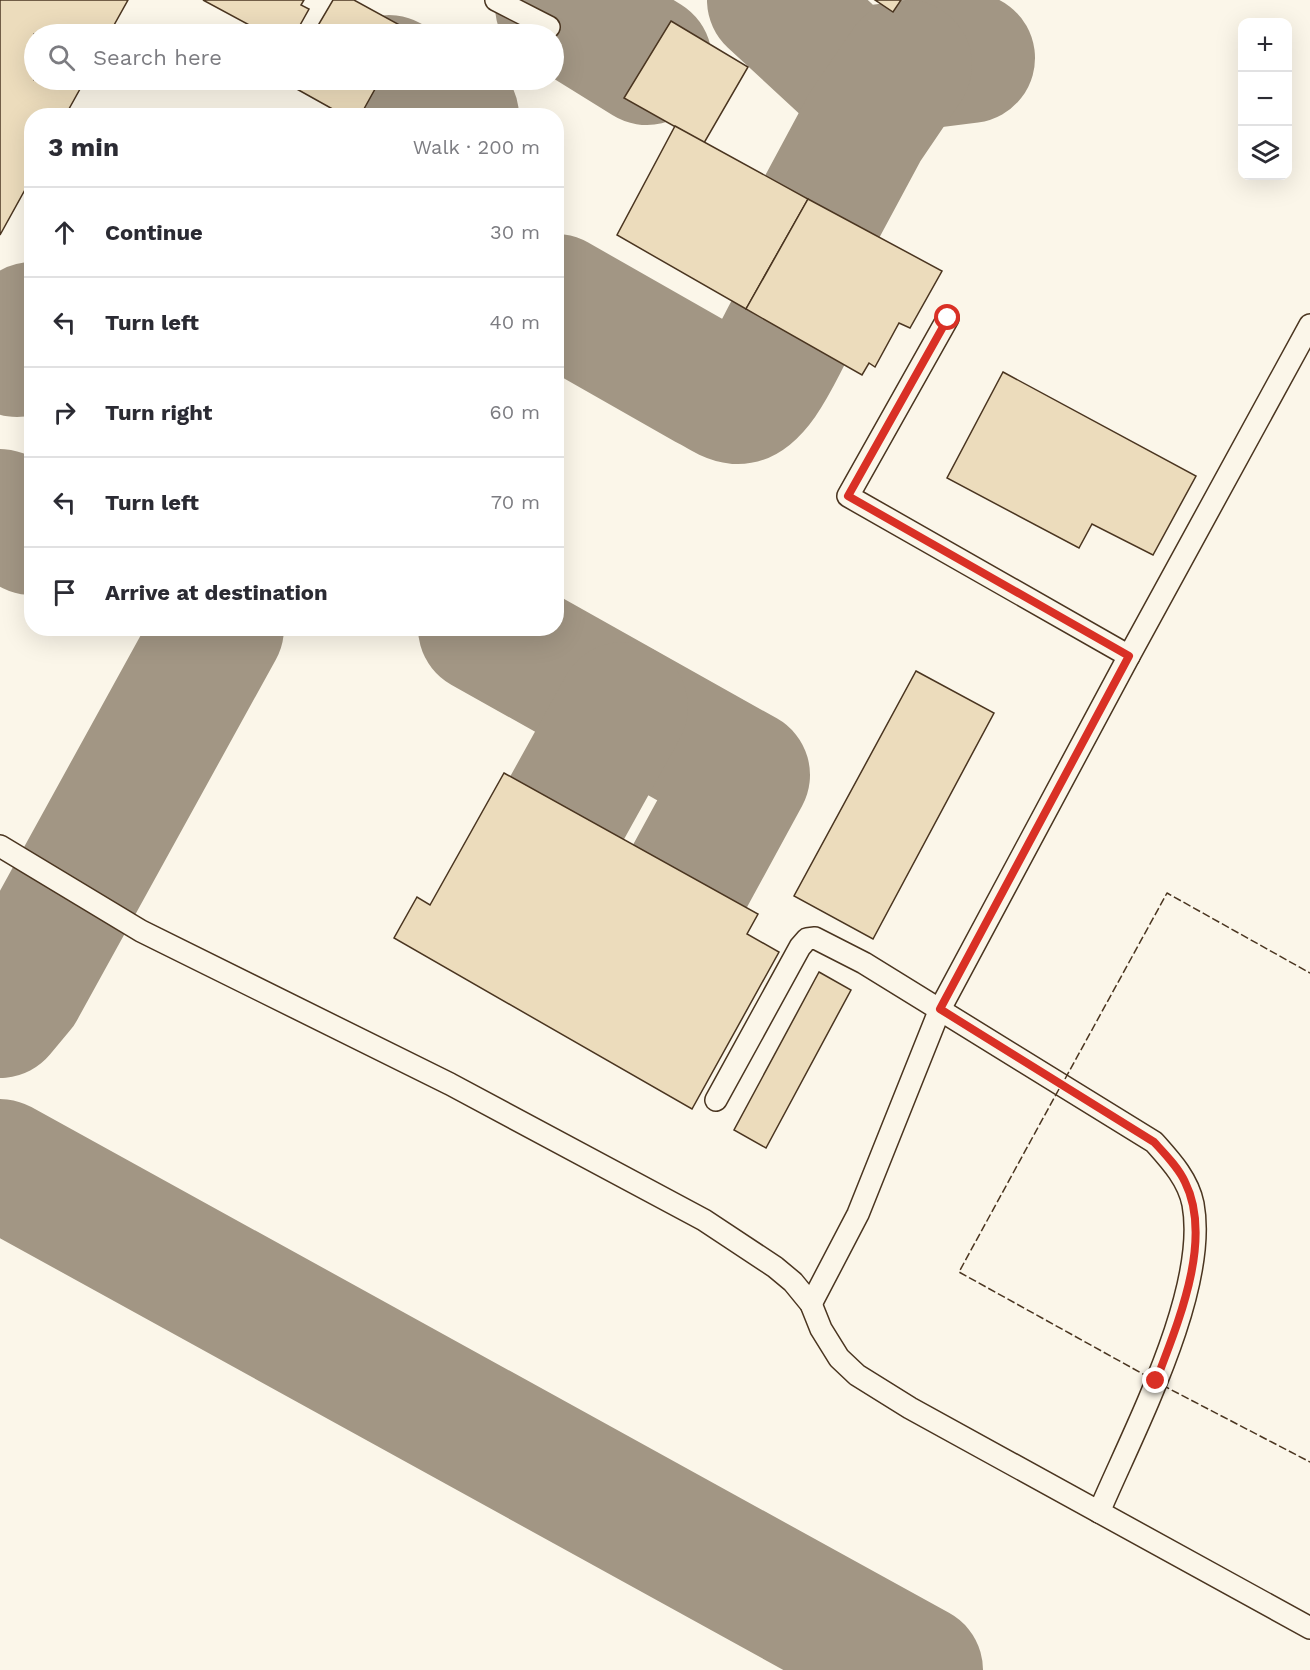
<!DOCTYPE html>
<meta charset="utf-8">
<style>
body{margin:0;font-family:"Work Sans",sans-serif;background:#f2f2f3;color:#2b2b33}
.controls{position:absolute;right:18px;top:18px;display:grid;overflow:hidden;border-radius:12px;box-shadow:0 6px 24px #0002}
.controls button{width:54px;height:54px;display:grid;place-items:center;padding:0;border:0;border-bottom:2px solid #e1e1e2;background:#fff;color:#2b2b33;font:30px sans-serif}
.stop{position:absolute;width:18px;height:18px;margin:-14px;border:4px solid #d93025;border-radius:50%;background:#fff}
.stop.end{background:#d93025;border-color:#fff;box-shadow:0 2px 6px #0008}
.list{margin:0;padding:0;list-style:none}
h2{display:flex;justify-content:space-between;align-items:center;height:78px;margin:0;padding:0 24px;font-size:26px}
h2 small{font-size:20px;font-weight:400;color:#7c7c81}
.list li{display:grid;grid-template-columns:39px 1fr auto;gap:18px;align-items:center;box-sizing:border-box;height:90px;padding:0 24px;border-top:2px solid #e1e1e2}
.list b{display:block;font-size:22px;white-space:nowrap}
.list em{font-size:20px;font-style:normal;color:#7c7c81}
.icon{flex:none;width:33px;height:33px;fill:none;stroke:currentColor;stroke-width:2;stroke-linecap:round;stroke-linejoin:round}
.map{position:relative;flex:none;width:1310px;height:1670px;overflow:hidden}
.search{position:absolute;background:#fff;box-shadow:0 6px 24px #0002;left:24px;top:24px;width:540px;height:66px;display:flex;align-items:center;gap:15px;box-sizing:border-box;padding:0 21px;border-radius:33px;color:#7c7c81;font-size:22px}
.panel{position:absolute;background:#fff;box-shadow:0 6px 24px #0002;left:24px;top:108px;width:540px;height:528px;border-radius:24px}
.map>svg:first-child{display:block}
</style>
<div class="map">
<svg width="1310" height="1670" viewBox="0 0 1310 1670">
<rect width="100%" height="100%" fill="#fbf6e9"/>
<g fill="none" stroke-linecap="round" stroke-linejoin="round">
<!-- taxiway -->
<g stroke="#a29684" stroke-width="130">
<polyline points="772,0 851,73 970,58"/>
<polyline points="560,6 647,60"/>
<polyline points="389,80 454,116"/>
<polyline points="822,207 865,127 907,65"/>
<path d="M556,299L707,385C716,389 727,398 737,399C757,400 779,349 788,333"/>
<polyline points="17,352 32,327"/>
<polyline points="0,514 32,530"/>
<polyline points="483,628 745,775 690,876"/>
<polyline points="567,808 623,707"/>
<polyline points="0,1013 20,989 219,628"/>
<polyline points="0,1164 918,1670"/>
</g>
</g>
<!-- building -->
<g fill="#ecdcbc" stroke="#4a3520" stroke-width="1.5">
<polygon points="0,0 128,0 109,34 34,34 34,80 85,80 65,116 32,116 32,177 0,235"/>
<polygon points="203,0 304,0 301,5 309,9 295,34 266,34"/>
<polygon points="333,0 354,0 407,29 405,34 313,34"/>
<polygon points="875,0 901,0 893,12"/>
<polygon points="671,21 748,67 704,143 624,98"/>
<polygon points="289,80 380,80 360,116 345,116 286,83"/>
<polygon points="675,126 808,199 746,309 617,235"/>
<polygon points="808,199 942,271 910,328 899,323 875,367 869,363 862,375 746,309"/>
<polygon points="1003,372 1196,476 1153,555 1092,524 1079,548 947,478"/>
<polygon points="916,671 994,713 873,939 794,896"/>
<polygon points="504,773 758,914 747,934 779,952 692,1109 394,938 417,897 430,905"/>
<polygon points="819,972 851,990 766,1148 734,1130"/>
</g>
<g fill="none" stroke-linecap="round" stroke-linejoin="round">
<!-- service casing -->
<g stroke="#4a3520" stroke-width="24">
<g id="service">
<polyline points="496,0 549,27"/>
<polyline points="948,318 848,496 1129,656"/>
<polyline points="0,846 141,931 450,1084 704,1220 775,1267 793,1282 811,1304 821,1329 839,1358 857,1375 910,1408 1310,1628"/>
<path d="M716,1100L800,947L807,939L815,938L864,963L1154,1142C1170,1160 1188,1179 1193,1204C1209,1290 1133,1432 1099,1512"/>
<polyline points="811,1304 858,1214 940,1009 1129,656 1310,325"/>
</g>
</g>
<!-- service -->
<use href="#service" stroke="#fbf6e9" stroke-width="21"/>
<!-- fence -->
<g stroke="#4a3520" stroke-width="1.5" stroke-dasharray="8 3" stroke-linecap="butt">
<polyline points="1065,1079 1167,893 1310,973"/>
<polyline points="1059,1089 959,1272 1152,1379"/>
<polyline points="1162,1385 1310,1462"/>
</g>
</g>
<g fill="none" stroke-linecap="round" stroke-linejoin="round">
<!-- route -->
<path stroke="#d93025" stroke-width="8" d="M948,318L848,496L1129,656L940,1009L1154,1142C1165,1154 1178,1167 1185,1182C1214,1240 1177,1325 1156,1381"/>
</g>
</svg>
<div class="controls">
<button>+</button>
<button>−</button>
<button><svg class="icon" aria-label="layers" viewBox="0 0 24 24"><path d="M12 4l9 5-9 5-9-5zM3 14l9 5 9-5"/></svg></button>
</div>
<div class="stop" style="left:948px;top:318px"></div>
<div class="stop end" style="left:1156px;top:1381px"></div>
<div class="search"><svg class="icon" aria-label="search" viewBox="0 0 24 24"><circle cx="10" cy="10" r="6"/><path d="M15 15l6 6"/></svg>Search here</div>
<section class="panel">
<h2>3 min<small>Walk · 200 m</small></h2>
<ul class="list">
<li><svg class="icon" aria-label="ahead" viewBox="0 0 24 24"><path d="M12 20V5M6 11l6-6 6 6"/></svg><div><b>Continue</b></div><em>30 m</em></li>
<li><svg class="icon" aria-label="left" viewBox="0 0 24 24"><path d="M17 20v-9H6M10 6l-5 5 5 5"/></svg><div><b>Turn left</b></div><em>40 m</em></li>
<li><svg class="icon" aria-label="right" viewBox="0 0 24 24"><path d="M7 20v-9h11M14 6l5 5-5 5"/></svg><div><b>Turn right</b></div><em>60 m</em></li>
<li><svg class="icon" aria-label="left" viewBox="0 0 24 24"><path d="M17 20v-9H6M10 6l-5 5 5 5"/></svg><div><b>Turn left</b></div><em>70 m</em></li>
<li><svg class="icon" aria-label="arrive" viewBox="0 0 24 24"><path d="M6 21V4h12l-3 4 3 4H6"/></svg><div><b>Arrive at destination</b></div></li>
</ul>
</section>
</div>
